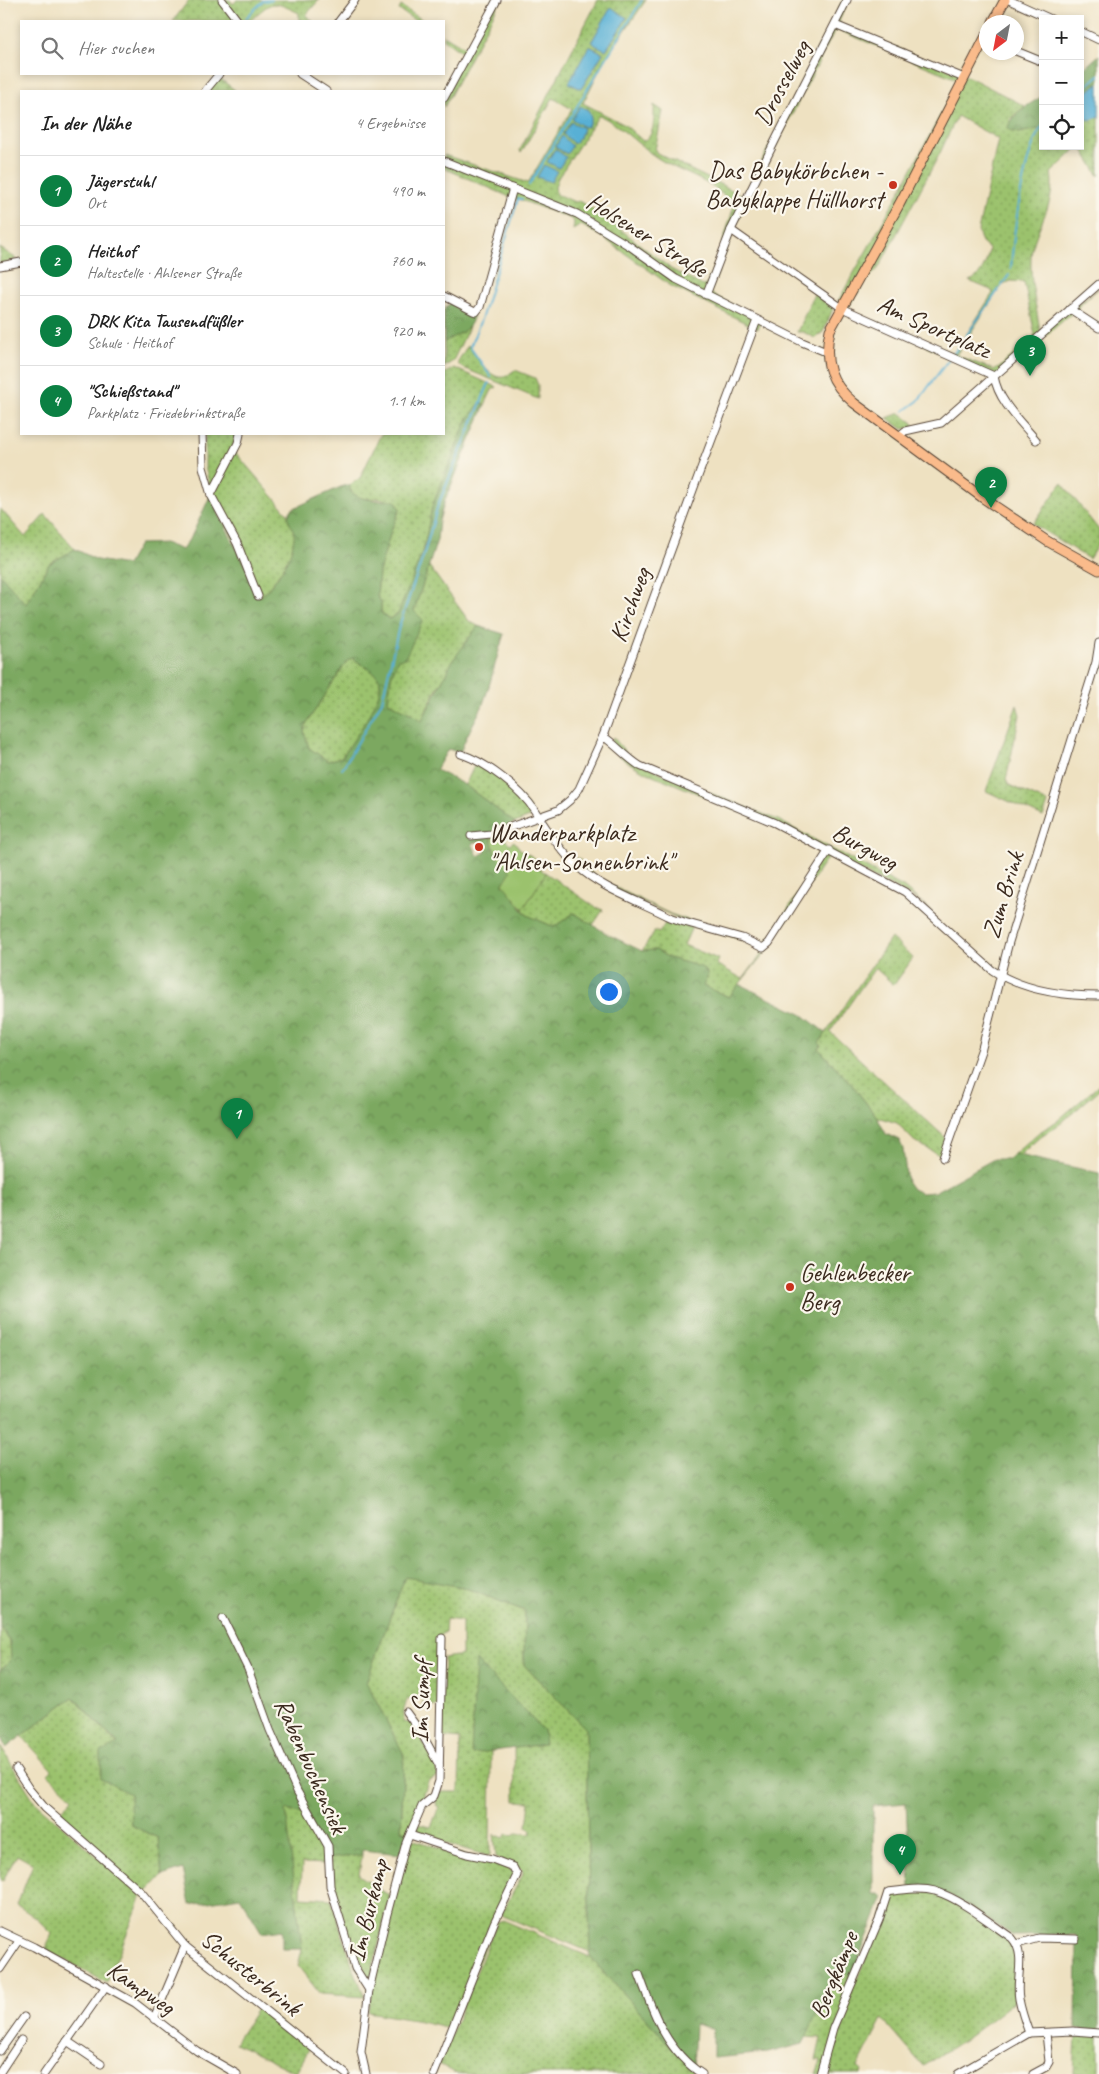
<!DOCTYPE html>
<html lang="de">
<meta charset="utf-8">
<style>
body{margin:0;font-family:Caveat,sans-serif;background:#f2f2f2;color:#222}
.controls{position:absolute;right:15px;top:15px;display:grid;overflow:hidden;border-radius:0px;box-shadow:0 2px 8px #0003}
.controls button{width:45px;height:45px;display:grid;place-items:center;padding:0;border:0;border-bottom:1px solid #e0e0e0;background:#fff;color:#222;font:25px sans-serif}
.compass{position:absolute;left:979px;top:15px;width:45px;height:45px;border-radius:50%;background:#fff;box-shadow:0 2px 8px #0003;rotate:212deg}
.you{position:absolute;left:608px;top:991px;width:18px;height:18px;margin:-12px;border:4px solid #fff;border-radius:50%;background:#1a73e8;box-shadow:0 0 0 8px #1a73e833}
.badge{display:grid;place-items:center;width:32px;height:32px;border-radius:50%;background:#0b8043;color:#fff;font-size:16px;font-weight:700}
.pin{position:absolute;translate:-50% -41px;filter:drop-shadow(0 1px 2px #0008)}
.pin::after{content:'';position:absolute;top:26px;width:18px;height:15px;background:inherit;clip-path:polygon(0 0,100% 0,50% 100%)}
.list{margin:0;padding:0;list-style:none}
h2{display:flex;justify-content:space-between;align-items:center;height:65px;margin:0;padding:0 20px;font-size:21px}
h2 small{font-size:16px;font-weight:400;color:#767676}
.list li{display:grid;grid-template-columns:32px 1fr auto;gap:15px;align-items:center;box-sizing:border-box;height:70px;padding:0 20px;border-top:1px solid #e0e0e0}
.list b{display:block;font-size:19px;white-space:nowrap}
.list p{margin:0;font-size:16px;white-space:nowrap;color:#767676}
.list em{font-size:16px;font-style:normal;color:#767676}
.icon{flex:none;width:28px;height:28px;fill:none;stroke:currentColor;stroke-width:2;stroke-linecap:round;stroke-linejoin:round}
.map{position:relative;flex:none;width:1099px;height:2074px;overflow:hidden}
.search{position:absolute;background:#fff;box-shadow:0 2px 8px #0003;left:20px;top:20px;width:425px;height:55px;display:flex;align-items:center;gap:12px;box-sizing:border-box;padding:0 18px;border-radius:0px;color:#767676;font-size:19px}
.panel{position:absolute;background:#fff;box-shadow:0 2px 8px #0003;left:20px;top:90px;width:425px;height:345px;border-radius:0px}
.map>svg:first-child{display:block}
</style>
<div class="map">
<svg width="1099" height="2074" viewBox="0 0 1099 2074">
<defs>
<pattern id="grass-dots" width="8" height="8" patternUnits="userSpaceOnUse" patternTransform="scale(1.25)"><rect width="8" height="8" fill="#9bc26d"/><path d="M2 2h.1M6 6h.1" fill="none" stroke="#809e59" stroke-width="1.8" stroke-linecap="round"/></pattern>
<pattern id="forest-crowns" width="20" height="18" patternUnits="userSpaceOnUse" patternTransform="scale(1.25)"><rect width="20" height="18" fill="#7ca860"/><path d="M2 6a3 3 0 1 1 6 0M12 15a3 3 0 1 1 6 0" fill="none" stroke="#67894f"/></pattern>
</defs>
<rect width="100%" height="100%" fill="#fbf7ec"/>
<filter id="ink" filterUnits="userSpaceOnUse"><feTurbulence type="fractalNoise" baseFrequency=".02" numOctaves="2"/><feDisplacementMap in="SourceGraphic" scale="10" xChannelSelector="R" yChannelSelector="G"/><feConvolveMatrix kernelMatrix="1 2 1 2 8 2 1 2 1" color-interpolation-filters="sRGB"/></filter>
<filter id="wash" filterUnits="userSpaceOnUse"><feTurbulence type="fractalNoise" baseFrequency=".0096" numOctaves="4" result="noise"/><feDisplacementMap in="SourceGraphic" scale="20" xChannelSelector="R" yChannelSelector="G"/><feGaussianBlur stdDeviation="1.12" result="paint"/><feColorMatrix in="noise" values="0 0 0 0 0 0 0 0 0 0 0 0 0 0 0 0 0 1.4 0 .05"/><feComposite in="paint" operator="in"/></filter>
<g filter="url(#wash)">
<rect width="100%" height="100%" fill="#eee1c1"/>
<!-- grass -->
<g fill="url(#grass-dots)" stroke="#6b7646" fill-rule="evenodd">
<path d="M189,0H230L233,4L237,0H319L306,15L313,21H299V13C271,0 273,0 250,21H173Z"/>
<polygon points="493,0 501,0 444,107 443,91 464,54 444,40 444,35 467,49"/>
<path d="M598,0H646L604,61L583,103L625,125L643,141C655,137 654,117 654,105L663,111L655,150L657,153L744,196L843,0H849L839,21L841,25L971,78L1025,106L1011,118L1008,129L1018,133L1043,128V146H1079L1051,173C1057,206 1034,227 1031,257C1030,281 1036,306 1040,330L1042,332L1099,288L1078,307V310L1072,313L995,379L875,321L954,354L993,293L991,290L969,281C981,278 988,260 989,249L982,243L978,231L998,139L957,116L940,153L878,269L864,283L848,308L838,301L894,202L959,80L838,30L834,32L738,220L710,293L761,320L758,329L671,286L602,237L581,225L573,230L574,222L572,219L518,199H515L513,203L492,274L512,198L444,168V155L528,183L572,109L553,98L521,153L520,150ZM611,8L626,18L606,50L592,41ZM589,46L603,53L581,89ZM599,115C622,126 637,145 659,159C686,176 711,179 734,206L717,261L707,284L703,286L671,269L610,221L580,201L575,202L556,194L555,187L558,178ZM562,137L569,144L567,154L555,147ZM1011,281L1024,282L1035,335L999,368L994,370L956,355L1002,285Z"/>
<polygon points="401,6 424,21 416,21 399,10"/>
<polygon points="218,77 236,91 208,91"/>
<polygon points="1080,117 1085,119 1099,117 1099,176 1080,145"/>
<polygon points="0,248 17,259 0,264"/>
<polygon points="815,292 833,309 823,332 815,338 803,332 797,332"/>
<polygon points="469,327 453,361 444,367 444,342"/>
<path d="M468,345C476,355 489,380 504,377C509,375 511,372 515,370L535,378L538,385V399L461,367L458,364V361Z"/>
<path d="M454,368L497,387L492,390L485,405L483,403L467,420L432,507L424,548L402,606L398,614L389,619L381,613V602L377,596L379,572L391,531L400,509C396,506 391,502 386,500C371,494 359,507 348,486L360,478L381,434H444V374Z"/>
<polygon points="900,413 913,423 915,427 903,429 887,418"/>
<polygon points="205,434 239,434 211,491 205,467"/>
<path d="M235,452L288,514C288,523 294,528 295,536C295,553 272,586 261,597L213,495Z"/>
<polygon points="1062,483 1099,530 1099,543 1089,559 1033,524"/>
<polygon points="0,508 25,537 45,514 75,549 49,564 26,605 0,574"/>
<polygon points="429,566 469,621 478,626 436,690 421,722 414,715 388,702 391,677"/>
<path d="M352,658C360,664 372,669 378,677C390,692 351,743 342,757L328,761L309,748L304,732L306,724L347,661Z"/>
<polygon points="1017,705 1020,715 1006,780 1009,785 1048,803 1043,817 986,791"/>
<polygon points="613,737 628,755 641,762 661,773 778,820 903,887 932,911 915,898 832,857 828,857 766,951 729,997 702,986 701,967 669,958 656,950 642,951 655,931 659,933 668,919 692,927 684,945 718,959 716,964 743,979 764,951 763,946 684,921 604,884 572,860 578,858 598,879 670,914 763,945 768,941 823,853 774,825 643,771 624,760 610,745"/>
<path d="M476,762C497,777 521,793 534,815L515,823L465,785Z"/>
<polygon points="546,873 595,907 603,910 593,925 574,913 554,927 527,915 523,909"/>
<polygon points="891,938 913,958 894,985 875,968 830,1032 947,1139 941,1156 914,1141 897,1123 877,1117 853,1086 819,1049 819,1043"/>
<polygon points="1099,1085 1099,1090 1060,1124 1041,1136 1020,1155 1014,1154 1038,1133 1057,1121"/>
<path d="M405,1576L463,1587L525,1611L524,1665L586,1729L590,1952L501,1915L523,1874L522,1870L496,1857L494,1834L504,1838L507,1833L511,1836L516,1833L531,1834L532,1830L527,1827L530,1802L515,1801L514,1748L544,1744L543,1730L472,1754L491,1751L490,1855L488,1856L414,1834L418,1824L431,1827L439,1807L436,1805L437,1802L435,1801L438,1792H459L460,1739L441,1737L444,1658L462,1655V1621L446,1619L445,1632L441,1635L440,1707L423,1705L425,1682L423,1679C419,1692 422,1697 407,1700L404,1710V1722L412,1723L436,1765L438,1776L428,1781L422,1802L408,1833L401,1831L404,1755L366,1682Z"/>
<polygon points="0,1626 10,1641 11,1659 0,1671"/>
<polygon points="73,1697 118,1745 130,1794 131,1825 158,1838 162,1876 145,1894 57,1816 73,1798 48,1774 52,1770 22,1736"/>
<polygon points="0,1746 35,1802 142,1896 107,1983 45,1949 52,1934 36,1918 17,1905 33,1864 17,1855 3,1880 0,1879"/>
<polygon points="285,1810 308,1814 326,1864 302,1863 301,1897 331,1899 353,1967 365,1997 320,1994 298,1966 302,1949"/>
<polygon points="411,1839 508,1868 514,1872 514,1877 450,2028 420,2021 368,2012 373,1979 407,1844"/>
<polygon points="362,1855 359,1875 390,1896 370,1980 356,1967 331,1885 330,1858"/>
<path d="M916,1892C921,1893 927,1892 932,1893C956,1898 996,1930 1015,1945L1018,1958L1015,2001L971,2035L923,2066L882,2019L858,2067L862,2071L861,2074H816L821,2060H816L821,2038L805,2037L836,1969L858,1978L892,1894Z"/>
<polygon points="503,1920 590,1957 693,2071 692,2074 457,2074 439,2064 497,1922"/>
<polygon points="259,2006 310,2047 296,2073 235,2043"/>
<polygon points="1076,2034 1099,2036 1099,2074 1074,2074"/>
</g>
<!-- forest -->
<g fill="url(#forest-crowns)" stroke="#5c693f" fill-rule="evenodd">
<polygon points="1099,55 1099,82 1080,98 1080,72"/>
<path d="M1043,96V128L1018,133L1007,129C1014,112 1028,105 1043,96Z"/>
<path d="M450,303L473,314C474,330 455,335 444,342V310Z"/>
<path d="M480,403L485,405L445,500L439,521L437,540L432,556L414,611L423,620L405,658L398,659L391,677L388,702L414,715L421,722L453,660L478,626L504,634C496,658 491,684 482,707C474,723 466,736 460,753L448,749L436,770L465,785L515,823L505,827L507,832L491,837L496,856L511,871L520,907L527,915L554,927L574,913L609,935L642,951L656,950L669,958L701,967L707,972V977L703,986L729,997L739,984L803,1015L826,1033L819,1043L821,1045L819,1049L853,1086L877,1117L886,1134L899,1140L903,1149L907,1182L912,1189L921,1193L934,1192L994,1159H1008L1014,1154L1099,1173V2031L1076,2029L1077,1935L1014,1936L949,1895L910,1887L906,1803L873,1806V1894H880L883,1897L852,1976L836,1970L803,2044L768,2053L713,2058V2029L695,2024L693,2071L590,1957L586,1729L524,1665L525,1611L463,1587L405,1577L366,1682L404,1755L401,1830L408,1833L400,1854L362,1850V1855L325,1859L308,1814L286,1810L302,1949H282V1930L262,1933L240,1897L190,1905L183,1869L162,1876L158,1838L131,1825L130,1794L101,1779V1752L118,1744L73,1697L6,1748L0,1736V1671L11,1659L10,1641L0,1626V574L26,604L49,564L75,549L97,560L127,565L139,544L164,543L182,550L192,535L210,496L261,597C275,583 292,558 294,538C296,525 282,523 292,509L345,485L350,486V491C363,503 379,499 396,501L400,509L391,531L379,572L377,596L381,602V613L389,619L398,614L424,548L432,507L467,420ZM353,658C360,664 372,670 378,677C390,692 351,743 342,757L328,761L309,748L304,732L306,724L347,661ZM481,841L486,852L478,856L472,843Z"/>
<polygon points="476,1660 543,1730 545,1744 471,1754"/>
</g>
<!-- garden -->
<polygon fill="#9bc26d" stroke="#6b7646" points="507,832 504,838 510,844 514,841 520,849 536,859 533,865 546,873 523,909 503,884 511,871 496,856 491,837"/>
<!-- water -->
<g fill="#59b0d5" stroke="#4a6d7a">
<polygon points="611,7 627,18 606,50 595,45 592,41"/>
<polygon points="589,46 603,53 581,89 569,83"/>
<polygon points="1099,82 1099,117 1090,120 1080,117 1080,98"/>
<polygon points="580,106 588,110 591,118 588,126 584,127 572,119"/>
<polygon points="571,122 583,128 580,137 574,144 563,134"/>
<polygon points="562,136 572,146 567,154 555,147"/>
<polygon points="555,149 566,157 559,168 547,162"/>
<polygon points="544,165 557,171 551,182 537,177"/>
</g>
<g fill="none" stroke-linecap="round" stroke-linejoin="round">
<!-- stream -->
<g stroke="#59b0d5" stroke-width="2">
<polyline points="246,18 263,1 272,0"/>
<polyline points="1080,92 1099,75"/>
<polyline points="529,185 642,0"/>
<path d="M1011,268C1013,239 1024,146 1043,126"/>
<polyline points="954,353 1009,275"/>
<polyline points="491,377 470,347 482,317 518,199 522,199"/>
<polyline points="904,411 918,401 949,359"/>
<polyline points="342,769 382,701 399,626 423,557 438,505 489,383"/>
</g>
</g>
</g>
<g filter="url(#ink)">
<g fill="none" stroke-linecap="round" stroke-linejoin="round">
<!-- minor casing -->
<g stroke="#564536" stroke-width="9">
<g id="minor">
<polyline points="222,0 238,21"/>
<polyline points="1009,0 1051,19"/>
<polyline points="339,21 355,0"/>
<polyline points="835,25 964,78"/>
<polyline points="1080,31 1099,40"/>
<polyline points="1016,51 1043,62"/>
<polyline points="300,74 326,91"/>
<polyline points="205,91 219,74"/>
<polyline points="444,98 497,0"/>
<polyline points="444,161 577,214 631,247 676,279 802,342 826,352"/>
<path d="M731,230L842,308L994,376C998,401 1020,421 1036,440"/>
<polyline points="0,266 21,262"/>
<polyline points="706,295 731,230 777,137 847,0"/>
<polyline points="444,296 473,311 476,312 480,307 513,188"/>
<polyline points="1070,309 1099,328"/>
<polyline points="202,434 203,467 211,495 237,543 258,596"/>
<polyline points="899,436 905,431 941,423 1099,284"/>
<polyline points="211,495 238,443 240,434"/>
<path d="M603,736C616,745 626,757 640,766L775,823L905,892L992,970C1022,990 1064,996 1099,996"/>
<path d="M461,754C486,762 521,789 535,811C548,831 560,850 577,866C602,889 639,901 670,917L684,922L742,938L763,948L769,943L829,850"/>
<polyline points="471,836 491,834 558,810 570,800 579,789 603,736 700,471 757,320"/>
<polyline points="943,1158 982,1048 1009,942 1096,662 1099,643"/>
<polyline points="223,1618 248,1669 270,1730 297,1791 328,1846 330,1886 355,1968 369,1990"/>
<polyline points="406,1712 422,1734 439,1765"/>
<polyline points="16,1769 29,1789 45,1808 142,1893 185,1946 346,2074"/>
<polyline points="410,1835 467,1854 492,1859 513,1867 517,1875 494,1923 434,2074"/>
<polyline points="0,1931 34,1947 135,2003 197,2051 237,2074"/>
<polyline points="1017,1944 1039,1938 1076,1939"/>
<polyline points="0,1969 19,1941"/>
<path d="M639,1974C653,2012 666,2051 702,2074"/>
<polyline points="154,2019 185,1946"/>
<polyline points="67,2041 101,2064"/>
<polyline points="0,2051 24,2017"/>
<polyline points="0,2072 21,2040"/>
<polyline points="44,2074 106,1986"/>
<polyline points="366,2074 361,2052 369,1990 387,1914 406,1843 422,1806 434,1796 439,1781 442,1638"/>
<path d="M820,2074L833,2028L879,1920L888,1892C903,1890 920,1887 935,1891C963,1900 988,1922 1012,1938C1027,1955 1015,1979 1019,1999C1021,2010 1025,2022 1029,2033"/>
<polyline points="958,2074 1029,2033 1073,2031 1099,2033"/>
<polyline points="1033,2074 1046,2067 1049,2062 1046,2033"/>
</g>
</g>
<!-- major casing -->
<g stroke="#564536" stroke-width="11">
<g id="major">
<polyline points="993,22 1005,0"/>
<path d="M986,36L900,203L830,330C823,362 830,383 854,403L983,498L1047,541L1099,570"/>
</g>
</g>
<!-- minor -->
<use href="#minor" stroke="#fff" stroke-width="7"/>
<!-- major -->
<use href="#major" stroke="#fabb8b" stroke-width="9"/>
</g>
</g>
<!-- markers -->
<g fill="#c8321e" stroke="#fbf7ec" stroke-width="2">
<circle cx="893" cy="185" r="5"/>
<circle cx="479" cy="847" r="5"/>
<circle cx="790" cy="1287" r="5"/>
</g>
<g text-anchor="middle" dominant-baseline="central" stroke-width="4.5" stroke-linejoin="round" paint-order="stroke">
<!-- street labels -->
<g font-size="25" fill="#3b2a1e" stroke="#fbf7ec">
<text transform="translate(782 83) rotate(-62)">Drosselweg</text>
<text transform="translate(647 235) rotate(32)">Holsener Straße</text>
<text transform="translate(934 327) rotate(24)">Am Sportplatz</text>
<text transform="translate(630 605) rotate(-70)">Kirchweg</text>
<text transform="translate(865 847) rotate(29)">Burgweg</text>
<text transform="translate(1003 895) rotate(-73)">Zum Brink</text>
<text transform="translate(421 1701) rotate(-88)">Im Sumpf</text>
<text transform="translate(311 1766) rotate(66)">Rabenbuchensiek</text>
<text transform="translate(368 1910) rotate(-76)">Im Burkamp</text>
<text transform="translate(251 1973) rotate(39)">Schusterbrink</text>
<text transform="translate(834 1975) rotate(-68)">Bergkämpe</text>
<text transform="translate(141 1988) rotate(34)">Kampweg</text>
</g>
<!-- poi labels -->
<g font-size="25" fill="#3b2a1e" stroke="#fbf7ec" text-anchor="start">
<text x="883" y="171" text-anchor="end">Das Babykörbchen -<tspan x="883" dy="29">Babyklappe Hüllhorst</tspan></text>
<text x="489" y="833">Wanderparkplatz<tspan x="489" dy="29">"Ahlsen-Sonnenbrink"</tspan></text>
<text x="800" y="1273">Gehlenbecker<tspan x="800" dy="29">Berg</tspan></text>
</g>
</g>
</svg>
<div class="controls">
<button>+</button>
<button>−</button>
<button><svg class="icon" aria-label="locate" viewBox="0 0 24 24"><circle cx="12" cy="12" r="6"/><path d="M12 2v4M12 18v4M2 12h4M18 12h4"/></svg></button>
</div>
<svg class="compass" viewBox="-18 -18 36 36"><path d="M0-13l5 13h-10z" fill="#e53935"/><path d="M0 13l5-13h-10z" fill="#767676"/></svg>
<div class="you"></div>
<div class="pin badge" style="left:237px;top:1139px">1</div>
<div class="pin badge" style="left:991px;top:508px">2</div>
<div class="pin badge" style="left:1030px;top:376px">3</div>
<div class="pin badge" style="left:900px;top:1875px">4</div>
<div class="search"><svg class="icon" aria-label="search" viewBox="0 0 24 24"><circle cx="10" cy="10" r="6"/><path d="M15 15l6 6"/></svg>Hier suchen</div>
<section class="panel">
<h2>In der Nähe<small>4 Ergebnisse</small></h2>
<ul class="list">
<li><span class="badge">1</span><div><b>Jägerstuhl</b><p>Ort</p></div><em>490 m</em></li>
<li><span class="badge">2</span><div><b>Heithof</b><p>Haltestelle · Ahlsener Straße</p></div><em>760 m</em></li>
<li><span class="badge">3</span><div><b>DRK Kita Tausendfüßler</b><p>Schule · Heithof</p></div><em>920 m</em></li>
<li><span class="badge">4</span><div><b>&quot;Schießstand&quot;</b><p>Parkplatz · Friedebrinkstraße</p></div><em>1.1 km</em></li>
</ul>
</section>
</div>
